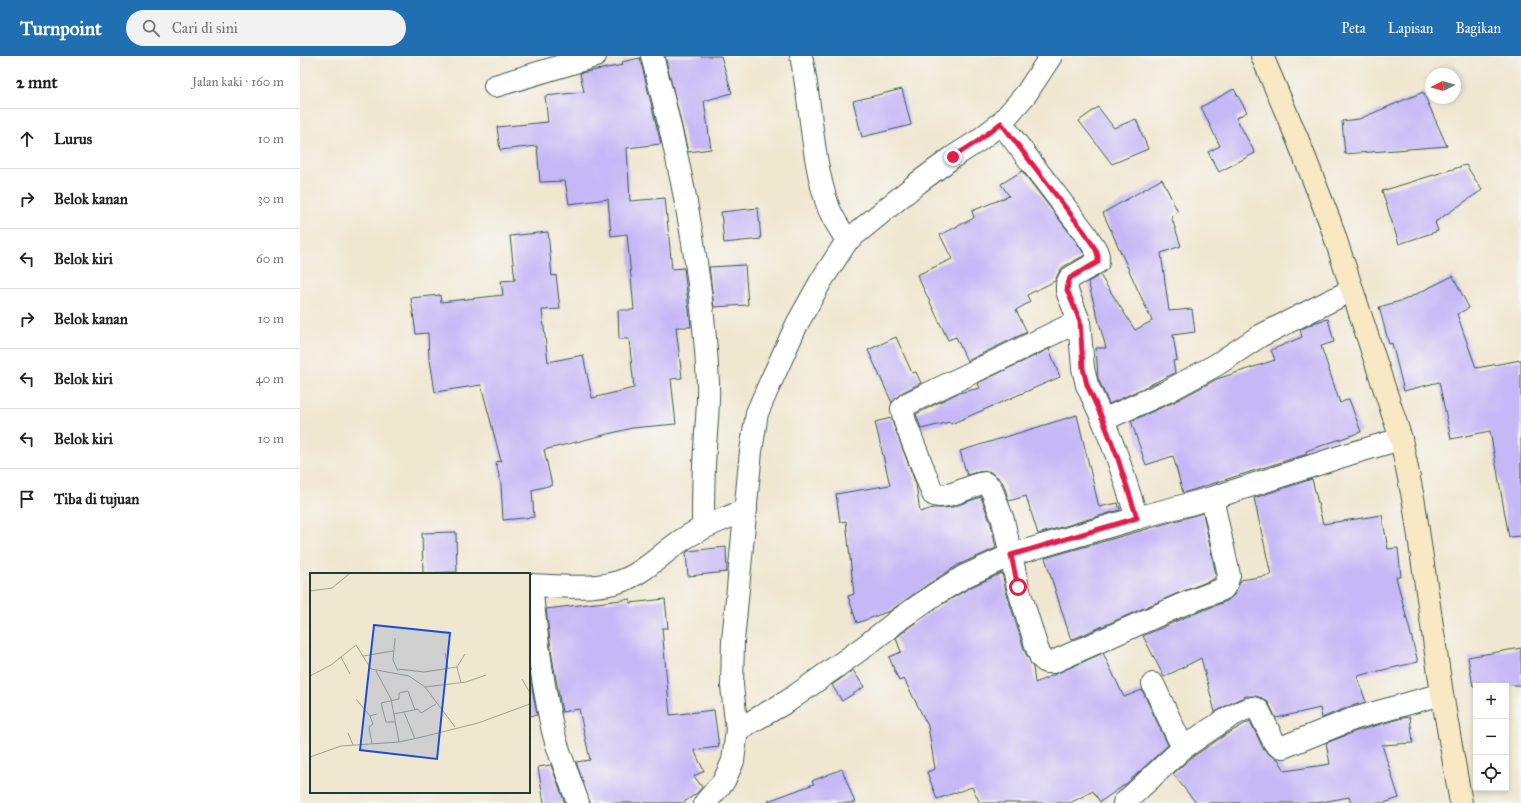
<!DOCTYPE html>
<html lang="id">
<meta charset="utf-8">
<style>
body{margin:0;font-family:"IM FELL Great Primer",serif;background:#f2f2f2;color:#202124}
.controls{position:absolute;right:12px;bottom:12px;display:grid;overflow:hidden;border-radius:0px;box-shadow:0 2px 6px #0003}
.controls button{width:36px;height:36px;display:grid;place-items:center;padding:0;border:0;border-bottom:1px solid #e0e0e0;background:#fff;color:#202124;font:20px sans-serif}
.compass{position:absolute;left:1125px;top:12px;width:36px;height:36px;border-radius:50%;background:#fff;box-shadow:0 2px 6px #0003;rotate:264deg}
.stop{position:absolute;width:12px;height:12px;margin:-9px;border:3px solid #e11d48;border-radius:50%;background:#fff}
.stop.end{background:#e11d48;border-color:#fff;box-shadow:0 1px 4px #0008}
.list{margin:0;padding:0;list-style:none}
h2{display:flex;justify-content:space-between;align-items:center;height:52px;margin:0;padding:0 16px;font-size:17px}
h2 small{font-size:13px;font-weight:400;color:#757577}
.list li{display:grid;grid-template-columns:26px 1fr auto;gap:12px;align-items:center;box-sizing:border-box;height:60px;padding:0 16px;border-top:1px solid #e0e0e0}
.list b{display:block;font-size:15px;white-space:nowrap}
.list em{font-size:13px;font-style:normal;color:#757577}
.icon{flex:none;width:22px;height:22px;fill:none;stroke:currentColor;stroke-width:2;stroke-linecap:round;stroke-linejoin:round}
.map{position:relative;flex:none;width:1221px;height:747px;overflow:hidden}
header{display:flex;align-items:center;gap:24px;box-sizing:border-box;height:56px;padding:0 20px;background:#1f6fb2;color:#fff}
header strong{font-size:19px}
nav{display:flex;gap:22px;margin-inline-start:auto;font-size:14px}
.search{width:280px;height:36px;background:#f2f2f2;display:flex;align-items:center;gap:10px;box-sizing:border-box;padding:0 14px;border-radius:22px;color:#757577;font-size:15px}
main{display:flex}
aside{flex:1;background:#fff}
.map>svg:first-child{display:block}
</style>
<header>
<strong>Turnpoint</strong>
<div class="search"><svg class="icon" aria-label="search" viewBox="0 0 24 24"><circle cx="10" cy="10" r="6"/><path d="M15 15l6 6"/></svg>Cari di sini</div>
<nav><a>Peta</a><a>Lapisan</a><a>Bagikan</a></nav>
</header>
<main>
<aside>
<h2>2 mnt<small>Jalan kaki · 160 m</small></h2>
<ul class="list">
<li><svg class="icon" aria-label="ahead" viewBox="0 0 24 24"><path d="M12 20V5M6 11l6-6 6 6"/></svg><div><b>Lurus</b></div><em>10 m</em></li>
<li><svg class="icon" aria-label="right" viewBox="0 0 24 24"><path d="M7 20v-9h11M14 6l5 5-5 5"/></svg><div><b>Belok kanan</b></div><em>30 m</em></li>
<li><svg class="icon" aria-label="left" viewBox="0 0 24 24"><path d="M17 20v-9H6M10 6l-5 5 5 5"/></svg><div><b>Belok kiri</b></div><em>60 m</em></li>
<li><svg class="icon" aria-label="right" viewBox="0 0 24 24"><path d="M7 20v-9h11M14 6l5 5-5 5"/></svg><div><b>Belok kanan</b></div><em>10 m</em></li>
<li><svg class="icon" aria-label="left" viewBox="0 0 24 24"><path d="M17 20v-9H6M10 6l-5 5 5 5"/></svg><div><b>Belok kiri</b></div><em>40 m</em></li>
<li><svg class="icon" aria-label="left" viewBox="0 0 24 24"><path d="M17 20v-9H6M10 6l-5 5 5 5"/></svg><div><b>Belok kiri</b></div><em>10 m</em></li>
<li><svg class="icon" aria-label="arrive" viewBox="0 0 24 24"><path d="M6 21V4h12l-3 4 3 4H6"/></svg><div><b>Tiba di tujuan</b></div></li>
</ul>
</aside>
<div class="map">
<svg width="1221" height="747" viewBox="0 0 1221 747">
<rect width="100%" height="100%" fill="#f6f6f2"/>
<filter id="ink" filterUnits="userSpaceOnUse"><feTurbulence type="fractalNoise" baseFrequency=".025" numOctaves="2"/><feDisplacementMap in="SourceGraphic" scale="8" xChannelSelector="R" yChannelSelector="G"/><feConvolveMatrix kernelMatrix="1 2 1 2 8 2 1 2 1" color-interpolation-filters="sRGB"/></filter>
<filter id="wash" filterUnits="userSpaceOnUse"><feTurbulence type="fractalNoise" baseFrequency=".012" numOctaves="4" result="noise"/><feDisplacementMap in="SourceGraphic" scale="16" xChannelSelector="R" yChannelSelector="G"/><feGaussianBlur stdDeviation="0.9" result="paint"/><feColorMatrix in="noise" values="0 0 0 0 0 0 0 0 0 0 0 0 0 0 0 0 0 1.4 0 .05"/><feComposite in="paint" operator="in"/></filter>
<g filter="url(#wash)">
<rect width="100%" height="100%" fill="#f0e7d1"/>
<g id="blocks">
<!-- building -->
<g fill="#c6b8f6">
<polygon points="365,0 421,0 432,37 404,45 411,93 388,96"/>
<polygon points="340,2 361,88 327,92 330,145 365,142 372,213 384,212 391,271 376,271 382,322 371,323 376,368 332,372 244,394 252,429 232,434 234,461 203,464 201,428 196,406 201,405 181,329 135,336 130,304 129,304 128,277 116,278 111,242 140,239 141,246 203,239 201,225 215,224 210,180 248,176 252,220 256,219 260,253 242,254 248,306 283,299 292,342 334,332 329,283 319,283 318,254 334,254 327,178 311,180 308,143 269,148 265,125 240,126 237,90 200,94 197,71 248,66 245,40 284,36 280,17 323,9 322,6"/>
<polygon points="602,33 611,69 562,81 553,45"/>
<polygon points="934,33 947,56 936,62 955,97 919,116 908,96 920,90 901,51"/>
<polygon points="1123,36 1147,90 1045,98 1042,65 1059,63"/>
<polygon points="798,51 814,72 836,63 848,93 812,108 779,65"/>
<polygon points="1166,109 1182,134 1135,166 1138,175 1099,188 1082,135"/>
<polygon points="722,115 775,184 785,199 763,211 759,216 755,225 727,239 730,246 716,254 727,276 667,305 656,281 648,284 617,219 652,203 640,179 674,162 672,155 709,140 701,128"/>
<polygon points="862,123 878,156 871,160 881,190 861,197 869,255 892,253 895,276 873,279 877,304 873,305 875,317 809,348 798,322 796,292 806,292 788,226 800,219 835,274 852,265 803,157"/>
<polygon points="458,152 461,183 424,187 421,156"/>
<polygon points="445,209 448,249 414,251 409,211"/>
<polygon points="1153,220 1169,252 1157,258 1176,312 1221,304 1221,480 1209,481 1190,375 1151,383 1139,326 1104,335 1092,287 1089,288 1079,251 1104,244"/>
<polygon points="1028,263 1034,286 1021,290 1040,347 1049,343 1061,376 1006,395 1007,398 883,437 873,400 846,409 831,365 874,346 917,323 975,304 971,294 1002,281 1000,274 1016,266"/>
<polygon points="596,281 612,317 616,316 621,327 601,337 592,347 568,294"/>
<polygon points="749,293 760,321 651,368 650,366 621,373 616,358 658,337 680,332 678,327"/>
<polygon points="777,359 799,451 818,447 820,454 738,478 726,440 709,445 703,427 699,422 689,415 677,416 667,419 660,395"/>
<polygon points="591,362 616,428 620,456 633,452 642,452 652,451 681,441 691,468 696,492 658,509 627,529 587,557 587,556 557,567 548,540 554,538 546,465 540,466 536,438 590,429 575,366"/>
<polygon points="1012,423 1023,468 1082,459 1088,493 1098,492 1101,521 1096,521 1118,606 1057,620 1066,646 1048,651 1022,662 1020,652 976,662 968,646 962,642 955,640 946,640 935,645 915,656 901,602 864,621 843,580 886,561 927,545 934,539 941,524 971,519 954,442"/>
<polygon points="903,457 916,519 914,523 876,538 771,584 745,502"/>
<polygon points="156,476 157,516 123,517 122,477"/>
<polygon points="426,491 427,516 388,520 386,497 388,495"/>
<polygon points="702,517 706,535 725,596 733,611 735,627 803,597 824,641 842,634 868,689 826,728 800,746 793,735 770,747 680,747 672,731 637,743 627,716 635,713 628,670 604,623 599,625 589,601 601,596 596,582 608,572 641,549 671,531"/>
<polygon points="330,543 330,547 365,543 368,572 362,572 370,659 414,654 419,691 394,694 404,715 394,720 402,731 397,737 383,747 290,747 276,706 290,704 279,653 262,656 252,601 246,553"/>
<polygon points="1221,592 1221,629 1173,630 1168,601"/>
<polygon points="553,614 564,631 542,645 532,629"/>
<polygon points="229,615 237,659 229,660"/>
<polygon points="1110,661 1113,687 1082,689 1099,742 1084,747 1051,747 1049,741 1017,747 896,747 873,718 891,702 925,679 950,665 963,692 970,699 978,703 985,715 1030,708 1026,687 1057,675 1102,662"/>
<polygon points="251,709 260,733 265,747 244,747 238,711"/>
<polygon points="542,713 555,747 469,747 468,745 514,728 512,725"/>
</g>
</g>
</g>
<g filter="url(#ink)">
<use href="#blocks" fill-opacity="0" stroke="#3e564c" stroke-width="1"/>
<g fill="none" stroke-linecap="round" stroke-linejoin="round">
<!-- street casing -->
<g stroke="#3e564c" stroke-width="24">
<g id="street">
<path d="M352,0C381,107 403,216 408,327C409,349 406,371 405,393C403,419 403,446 403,472"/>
<path d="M501,0C512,50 511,102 528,150C532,162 541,174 547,185"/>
<polyline points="195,30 295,0"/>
<polyline points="701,67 785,177 796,194 798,200 798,206 770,222 767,228 767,235 779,265 783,312 787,329 803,364 817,400 837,462"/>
<path d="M779,265L607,348L602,353L605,366L633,438C642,445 669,431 679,428L685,427L691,432L703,464L718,531L737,592L741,602L746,606H753L881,549L923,533L927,526L929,519L912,442"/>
<polyline points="803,364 868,335 916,309 960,280 1052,234"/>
<path d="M229,529C258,530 289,534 318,526C342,519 361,498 382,484C401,471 424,463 446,454"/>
<path d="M231,529C236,578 242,627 253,675C259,699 270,723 278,747"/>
<path d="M853,628L883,692C895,684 942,650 954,652C956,652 957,653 959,655L974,686L978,690L983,691L1053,663L1142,638"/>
<polyline points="437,674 488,645 564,591 601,562 634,539 665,520 711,499 837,462 912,442 1049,398 1101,383"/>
<polyline points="405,747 424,725 433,705 437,674 432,630 433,585 451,395 457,357 467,334 497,268 521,225 547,185 619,126 653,101 678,85 701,67 726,38 751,0"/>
<polyline points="824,747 883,692"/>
</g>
</g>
<!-- secondary casing -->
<g stroke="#3e564c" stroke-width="24">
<polyline id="secondary" points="962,0 997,82 1030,166 1101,383 1114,447 1142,638 1161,747"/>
</g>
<!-- street -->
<use href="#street" stroke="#fff" stroke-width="22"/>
<!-- secondary -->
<use href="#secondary" stroke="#f8e8c3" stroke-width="22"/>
</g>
</g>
<g fill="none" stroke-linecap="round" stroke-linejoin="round" filter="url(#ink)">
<!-- route -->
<polyline stroke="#e11d48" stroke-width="5" points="653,101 678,85 701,67 785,177 796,194 798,200 798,206 770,222 768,228 767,234 780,265 783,312 787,329 803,364 817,400 837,462 711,499 718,531"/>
</g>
<!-- overview -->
<g transform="translate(10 517)">
<rect width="220" height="220" fill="#f0e7d1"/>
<path fill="none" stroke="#9ca392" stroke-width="1" d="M0,18L22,15L39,1M85,65L83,87L88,98M135,80L138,96M53,83L83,78M31,84L40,101M147,94L155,81M88,96L114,99L147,94L151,110M66,98L81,126L89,169M0,103L21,92L46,72L61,96L99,103L115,114L145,154M212,106L220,120M115,114L156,109L176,102M46,126L60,143M94,139L105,166M84,141L108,136L111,140L126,131M85,149H76L71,130L89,126V120L98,118L105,137M38,160L43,172M62,171L59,154L63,151L60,143L67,141M0,184L31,173L89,169L112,164L168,150L220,131"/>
<path fill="#1d4ed8" fill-opacity="0.15" stroke="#1d4ed8" stroke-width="2" d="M64,52L140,60L127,186L50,177Z"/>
<rect width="220" height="220" fill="none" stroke="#1f3d34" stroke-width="2"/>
</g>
</svg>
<div class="controls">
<button>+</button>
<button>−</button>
<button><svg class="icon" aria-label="locate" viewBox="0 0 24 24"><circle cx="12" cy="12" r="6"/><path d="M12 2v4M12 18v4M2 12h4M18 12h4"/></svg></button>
</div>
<svg class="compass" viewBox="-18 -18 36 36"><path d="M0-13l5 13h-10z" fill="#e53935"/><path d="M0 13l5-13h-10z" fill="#757577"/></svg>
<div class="stop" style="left:718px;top:531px"></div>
<div class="stop end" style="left:653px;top:101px"></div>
</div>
</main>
